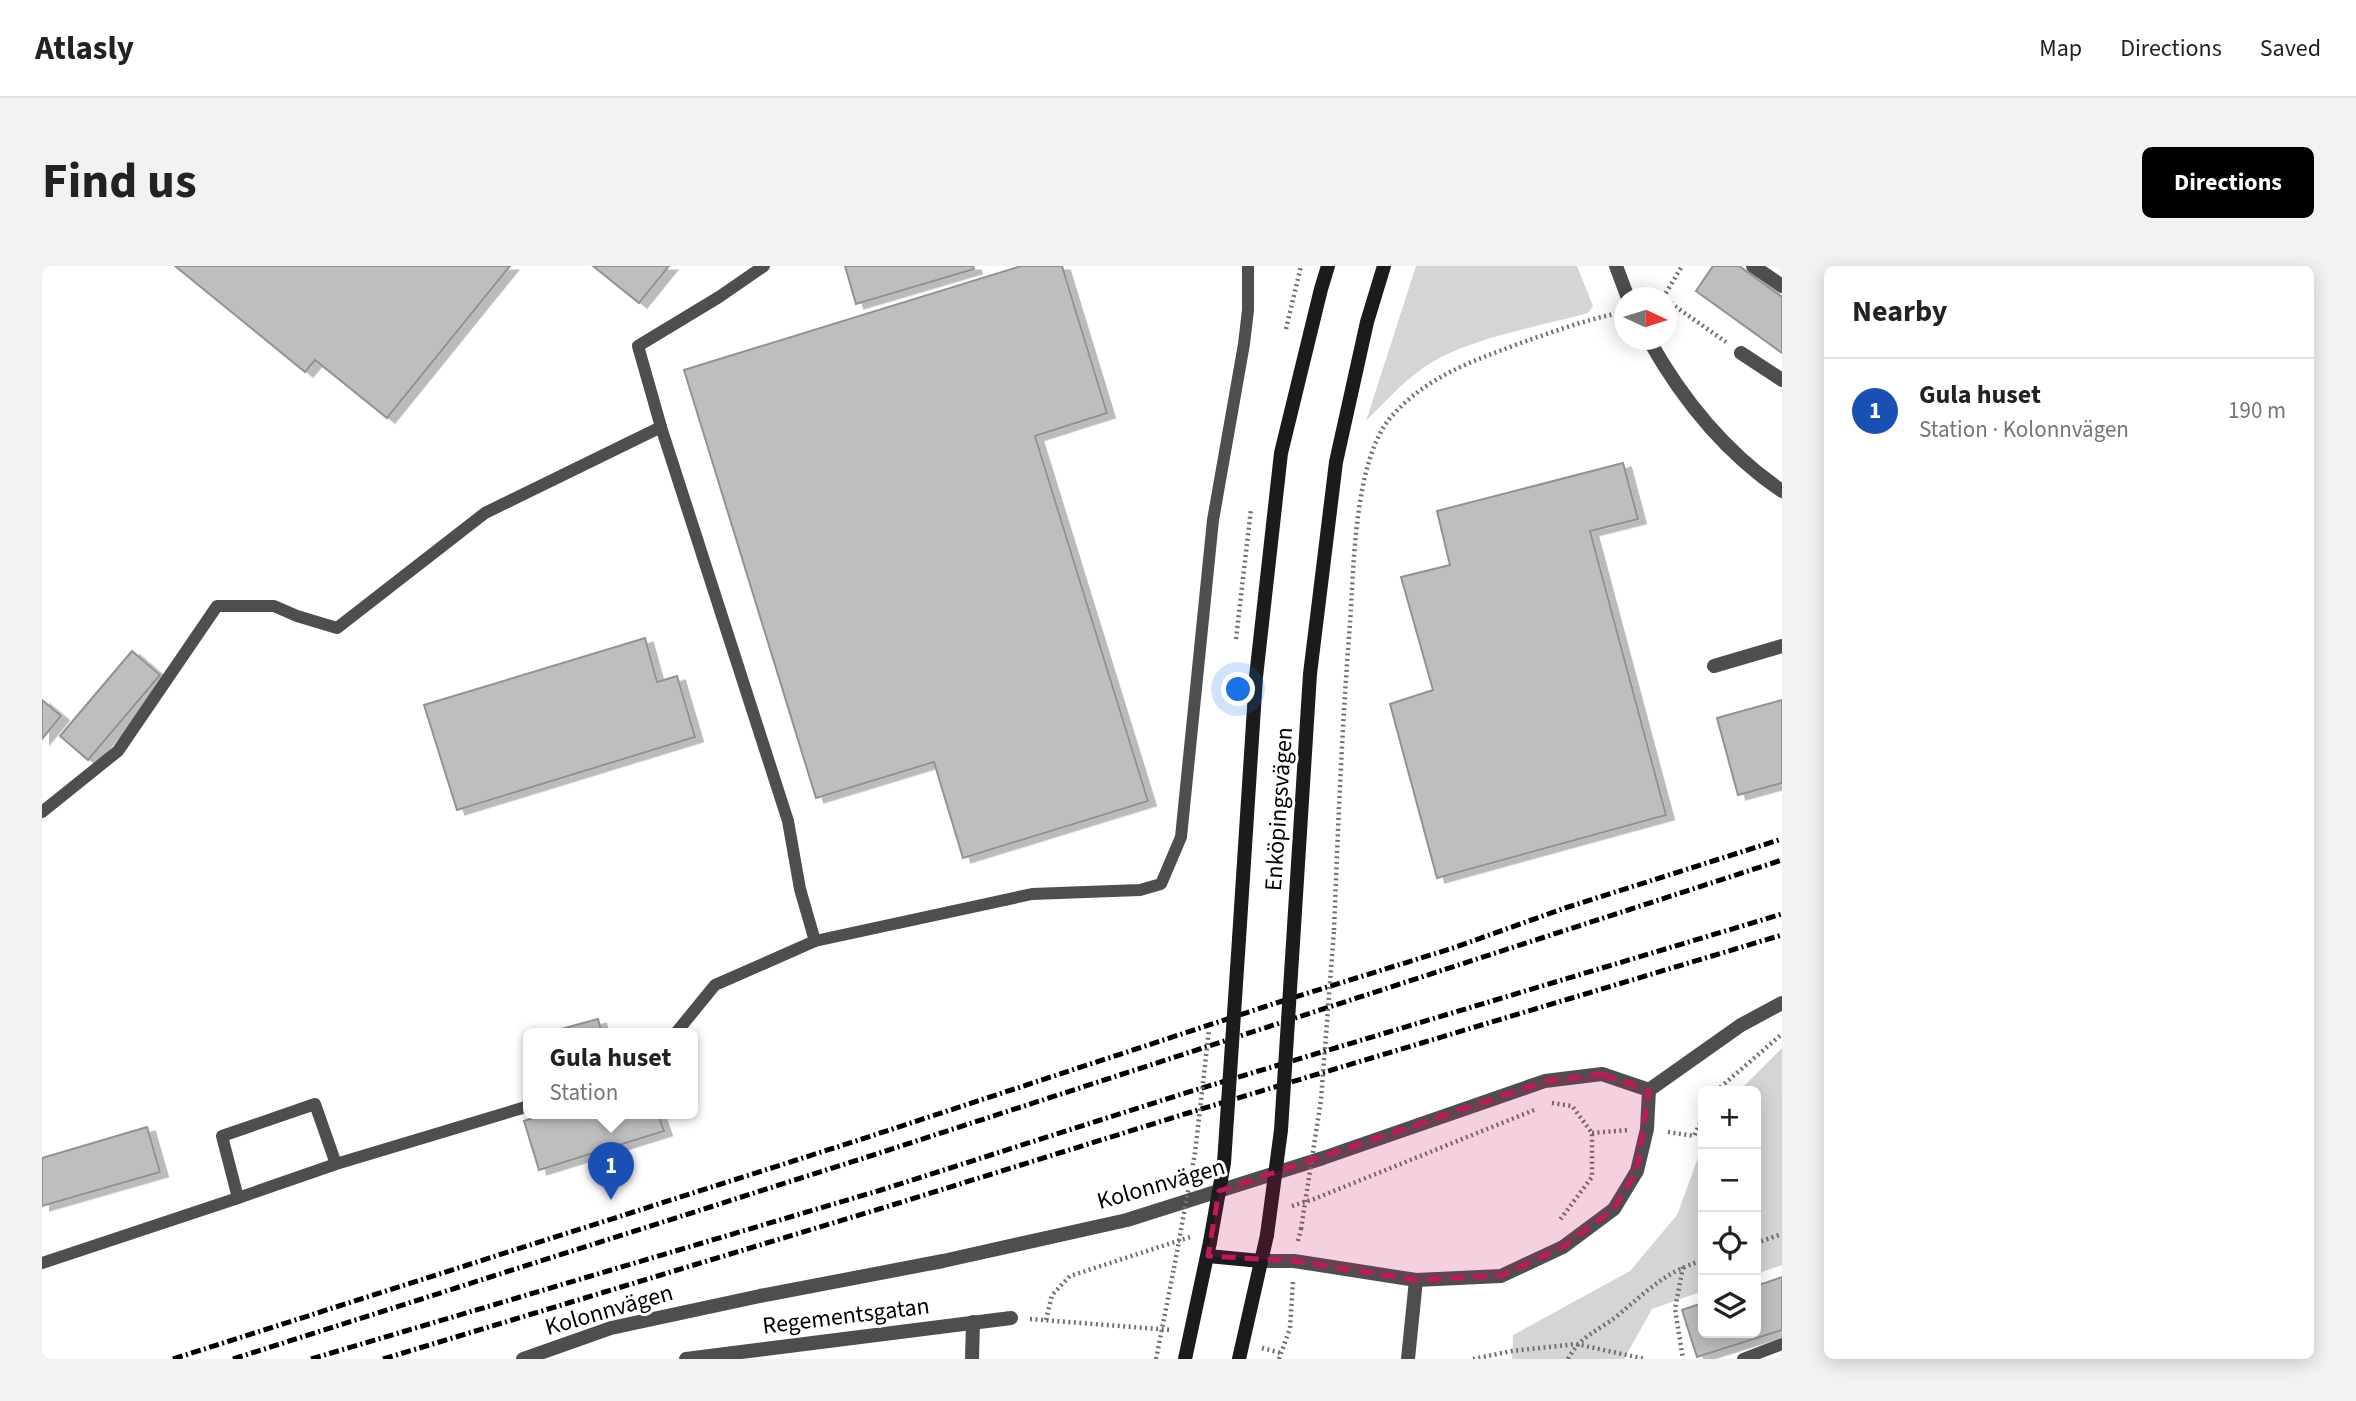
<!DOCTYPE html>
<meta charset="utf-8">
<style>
body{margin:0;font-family:"Source Sans 3",sans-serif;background:#f2f2f2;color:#222}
.controls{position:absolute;right:21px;bottom:21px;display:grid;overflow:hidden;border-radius:10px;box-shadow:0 4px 18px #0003}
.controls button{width:63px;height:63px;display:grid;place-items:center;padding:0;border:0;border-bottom:2px solid #e0e0e0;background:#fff;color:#222;font:35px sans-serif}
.compass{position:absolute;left:1572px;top:21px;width:63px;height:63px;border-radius:50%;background:#fff;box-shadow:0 4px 18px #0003;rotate:94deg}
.you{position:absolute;left:1197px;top:424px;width:24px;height:24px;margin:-18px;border:5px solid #fff;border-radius:50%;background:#1a73e8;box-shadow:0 0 0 10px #1a73e833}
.badge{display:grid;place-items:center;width:46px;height:46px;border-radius:50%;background:#000;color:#fff;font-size:23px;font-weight:700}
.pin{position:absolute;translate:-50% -58px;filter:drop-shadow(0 2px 4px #0008)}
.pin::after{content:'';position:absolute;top:37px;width:24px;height:21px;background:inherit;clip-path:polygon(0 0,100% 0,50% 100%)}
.popup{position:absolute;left:481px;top:762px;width:175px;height:91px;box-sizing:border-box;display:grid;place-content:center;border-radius:10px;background:#fff;filter:drop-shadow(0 2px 5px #0005);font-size:23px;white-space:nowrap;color:#767676}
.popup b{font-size:26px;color:#222}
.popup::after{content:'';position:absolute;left:50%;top:100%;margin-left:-14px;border:14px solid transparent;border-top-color:#fff}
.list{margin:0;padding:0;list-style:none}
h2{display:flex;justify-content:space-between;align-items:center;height:91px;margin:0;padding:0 28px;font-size:30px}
h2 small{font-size:23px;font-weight:400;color:#767676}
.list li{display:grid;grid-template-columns:46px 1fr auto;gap:21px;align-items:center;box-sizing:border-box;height:105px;padding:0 28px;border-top:2px solid #e0e0e0}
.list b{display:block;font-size:26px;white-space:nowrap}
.list p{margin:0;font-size:23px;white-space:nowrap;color:#767676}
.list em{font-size:23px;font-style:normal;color:#767676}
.icon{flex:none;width:38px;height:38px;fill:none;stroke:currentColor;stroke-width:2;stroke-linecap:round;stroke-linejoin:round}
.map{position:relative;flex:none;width:1740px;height:1093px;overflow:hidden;border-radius:10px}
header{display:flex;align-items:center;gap:42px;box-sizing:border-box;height:98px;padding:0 35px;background:#fff;border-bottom:2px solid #e0e0e0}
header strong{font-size:33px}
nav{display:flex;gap:38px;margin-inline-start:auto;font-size:24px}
.intro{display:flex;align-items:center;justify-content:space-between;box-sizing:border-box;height:168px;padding:0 42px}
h1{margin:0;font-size:49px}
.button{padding:18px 32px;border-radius:10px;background:#000;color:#fff;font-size:24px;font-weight:700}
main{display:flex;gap:42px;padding:0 42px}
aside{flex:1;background:#fff;border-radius:10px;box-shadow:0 4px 18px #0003}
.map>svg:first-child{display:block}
</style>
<header>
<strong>Atlasly</strong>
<nav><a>Map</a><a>Directions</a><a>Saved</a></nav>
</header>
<div class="intro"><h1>Find us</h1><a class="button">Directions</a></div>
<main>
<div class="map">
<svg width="1740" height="1093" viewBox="0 0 1740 1093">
<defs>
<filter id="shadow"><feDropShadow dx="8" dy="4.5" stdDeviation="0" flood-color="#0004"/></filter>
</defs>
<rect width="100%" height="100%" fill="#fff"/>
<!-- green -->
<g fill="#d5d5d5">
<path d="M1374,0H1535L1551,40L1546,47C1499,60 1434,71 1392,95C1366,110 1345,134 1324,155Z"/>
<polygon points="1740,782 1740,999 1714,1008 1714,825 1697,825"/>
<polygon points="1661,878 1661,1025 1610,1043 1582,1093 1470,1093 1471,1069 1588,1005 1635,949"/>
</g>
<!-- building -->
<g fill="#bebebe" stroke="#929292" stroke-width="2" filter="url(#shadow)">
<polygon points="133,0 468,0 345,152 273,94 263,106"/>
<polygon points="551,0 627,0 597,37"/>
<polygon points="803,0 931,0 932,3 814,38"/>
<polygon points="979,0 1020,0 1065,147 993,170 1106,535 921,592 892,496 774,532 642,104"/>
<polygon points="1671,0 1697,0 1740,31 1740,87 1654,25"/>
<polygon points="1581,197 1596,253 1548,265 1624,549 1395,612 1348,438 1391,424 1359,311 1408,299 1395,245"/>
<polygon points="603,372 615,416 635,410 653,471 415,544 382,439"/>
<polygon points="90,385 118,409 46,494 18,470"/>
<polygon points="0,434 19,450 0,473"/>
<polygon points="1740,434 1740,517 1696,529 1675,452"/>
<polygon points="556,753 560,768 508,768 508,766"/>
<polygon points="503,848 616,848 622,865 497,904 482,855"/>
<polygon points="105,861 118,906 0,940 0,892"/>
<polygon points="1740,1011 1740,1064 1655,1091 1640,1044 1661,1037 1661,1067 1714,1067 1714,1020"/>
</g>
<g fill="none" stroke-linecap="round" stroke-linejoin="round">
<!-- path -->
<g stroke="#707070" stroke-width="4.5" stroke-dasharray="2 3.5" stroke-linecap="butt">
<polyline points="1621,32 1640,0"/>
<polyline points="1624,34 1684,76"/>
<polyline points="1244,63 1259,0"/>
<polyline points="1194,373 1209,243"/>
<path d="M1292,664C1296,561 1300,459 1308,357C1312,301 1312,194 1349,151C1384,111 1428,96 1476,78C1507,67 1540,55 1572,48"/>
<polyline points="1674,825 1740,768"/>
<polyline points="1510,837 1530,840 1550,867 1550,911 1517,955"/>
<polyline points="1626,866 1652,870 1661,851"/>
<polyline points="1550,867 1586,864"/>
<polyline points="1250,940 1272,933 1492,844"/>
<polyline points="1256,975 1259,963"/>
<polyline points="1714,977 1740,968"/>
<polyline points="1641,1001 1633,1043 1641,1093"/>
<polyline points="988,1053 1129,1064"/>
<polyline points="1004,1054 1010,1029 1028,1010 1148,971"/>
<polyline points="1220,1082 1239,1087"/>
<polyline points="1114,1093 1132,1002"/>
<polyline points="1237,1093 1248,1062 1251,1015"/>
<polyline points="1431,1093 1470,1085 1534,1078 1603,1093"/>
<path d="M1526,1093C1539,1069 1555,1066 1575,1050C1605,1025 1623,1006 1661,994"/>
</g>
<!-- service -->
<g stroke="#4e4e4e" stroke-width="12">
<polyline points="0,546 76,485 175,340 232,340 255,350 295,362 443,247 619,161"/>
<polyline points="773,675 990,628 1098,624 1119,618 1139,571 1171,254 1202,78 1206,44 1206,0"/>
<polyline points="633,768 673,719 773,675 758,623 746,555 619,161 596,80 677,31 722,0"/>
<polyline points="294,898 273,838 180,870 196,932 294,898 487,840"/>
<polyline points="0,997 196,932"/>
<polyline points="1701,1093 1740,1078"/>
</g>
<!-- minor -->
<g stroke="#4e4e4e" stroke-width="14">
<polyline points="1574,0 1586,32"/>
<polyline points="1711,0 1740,20"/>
<path d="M1607,74C1640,133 1684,187 1740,225"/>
<polyline points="1699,87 1740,114"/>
<polyline points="1672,400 1740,380"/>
<polyline points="1607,824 1699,759 1740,737"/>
<polyline points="644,1093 969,1052"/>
<polyline points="930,1093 931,1056"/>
<polyline points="1366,1093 1374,1014"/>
</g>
<!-- tertiary -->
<polyline stroke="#4e4e4e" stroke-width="14" points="481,1093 569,1062 718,1030 901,995 1085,954 1281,892 1503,815 1560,808 1607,824 1605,863 1595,905 1572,943 1521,981 1459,1010 1374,1014 1252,995 1219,995"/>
<!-- secondary -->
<g stroke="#1b1b1b" stroke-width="14">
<polyline points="1252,661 1268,408 1294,196 1325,56 1342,0"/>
<polyline points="1197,673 1214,411 1239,187 1279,23 1286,0"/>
<polyline points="1166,990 1219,995"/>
<polyline points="1143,1093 1168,976"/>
<polyline points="1197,1093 1225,969"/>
</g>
<!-- rail -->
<g stroke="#000" stroke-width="5" stroke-dasharray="10 3.5 2 3.5" stroke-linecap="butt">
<polyline points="131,1093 817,874 1234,737 1411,682 1523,642 1740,573"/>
<polyline points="191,1093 825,891 1740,594"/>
<polyline points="269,1093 839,924 1140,828 1740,648"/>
<polyline points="341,1093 847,940 1146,847 1740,669"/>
</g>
<!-- path-bridge -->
<g stroke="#707070" stroke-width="4.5" stroke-dasharray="2 3.5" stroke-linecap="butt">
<polyline points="1259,963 1279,834 1292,664"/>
<polyline points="1132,1002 1153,887 1167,764"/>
</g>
<!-- secondary-bridge -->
<g stroke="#1b1b1b" stroke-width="14">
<polyline points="1225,969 1239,864 1252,661"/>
<polyline points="1168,976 1182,897 1197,673"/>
</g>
</g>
<!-- marked area -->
<path fill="#c2185b" fill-opacity="0.2" stroke="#c2185b" stroke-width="5" stroke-dasharray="14 9" stroke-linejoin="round" d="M1560,808L1607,824L1595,905L1572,943L1521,981L1459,1010L1374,1014L1252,995L1166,990L1177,925L1503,815Z"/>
<g text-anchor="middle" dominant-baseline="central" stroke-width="6" stroke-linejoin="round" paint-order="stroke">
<!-- street labels -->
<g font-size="24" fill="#000" stroke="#fff">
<text transform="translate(1237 543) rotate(-86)">Enköpingsvägen</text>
<text transform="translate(1119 918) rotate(-16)">Kolonnvägen</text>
<text transform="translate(567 1044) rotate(-16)">Kolonnvägen</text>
<text transform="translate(804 1050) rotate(-7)">Regementsgatan</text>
</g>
</g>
</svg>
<div class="controls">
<button>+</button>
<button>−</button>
<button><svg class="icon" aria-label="locate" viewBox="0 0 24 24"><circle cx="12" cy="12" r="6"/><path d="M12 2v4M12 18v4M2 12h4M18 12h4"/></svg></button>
<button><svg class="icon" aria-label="layers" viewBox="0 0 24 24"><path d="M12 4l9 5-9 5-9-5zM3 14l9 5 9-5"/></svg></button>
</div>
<svg class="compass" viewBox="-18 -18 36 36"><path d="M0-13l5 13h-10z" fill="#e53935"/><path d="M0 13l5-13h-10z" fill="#767676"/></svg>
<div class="you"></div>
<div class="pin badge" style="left:569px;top:934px;background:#1a4fb4">1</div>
<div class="popup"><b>Gula huset</b>Station</div>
</div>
<aside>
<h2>Nearby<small></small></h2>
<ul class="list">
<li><span class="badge" style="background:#1a4fb4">1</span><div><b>Gula huset</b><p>Station · Kolonnvägen</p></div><em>190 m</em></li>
</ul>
</aside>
</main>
